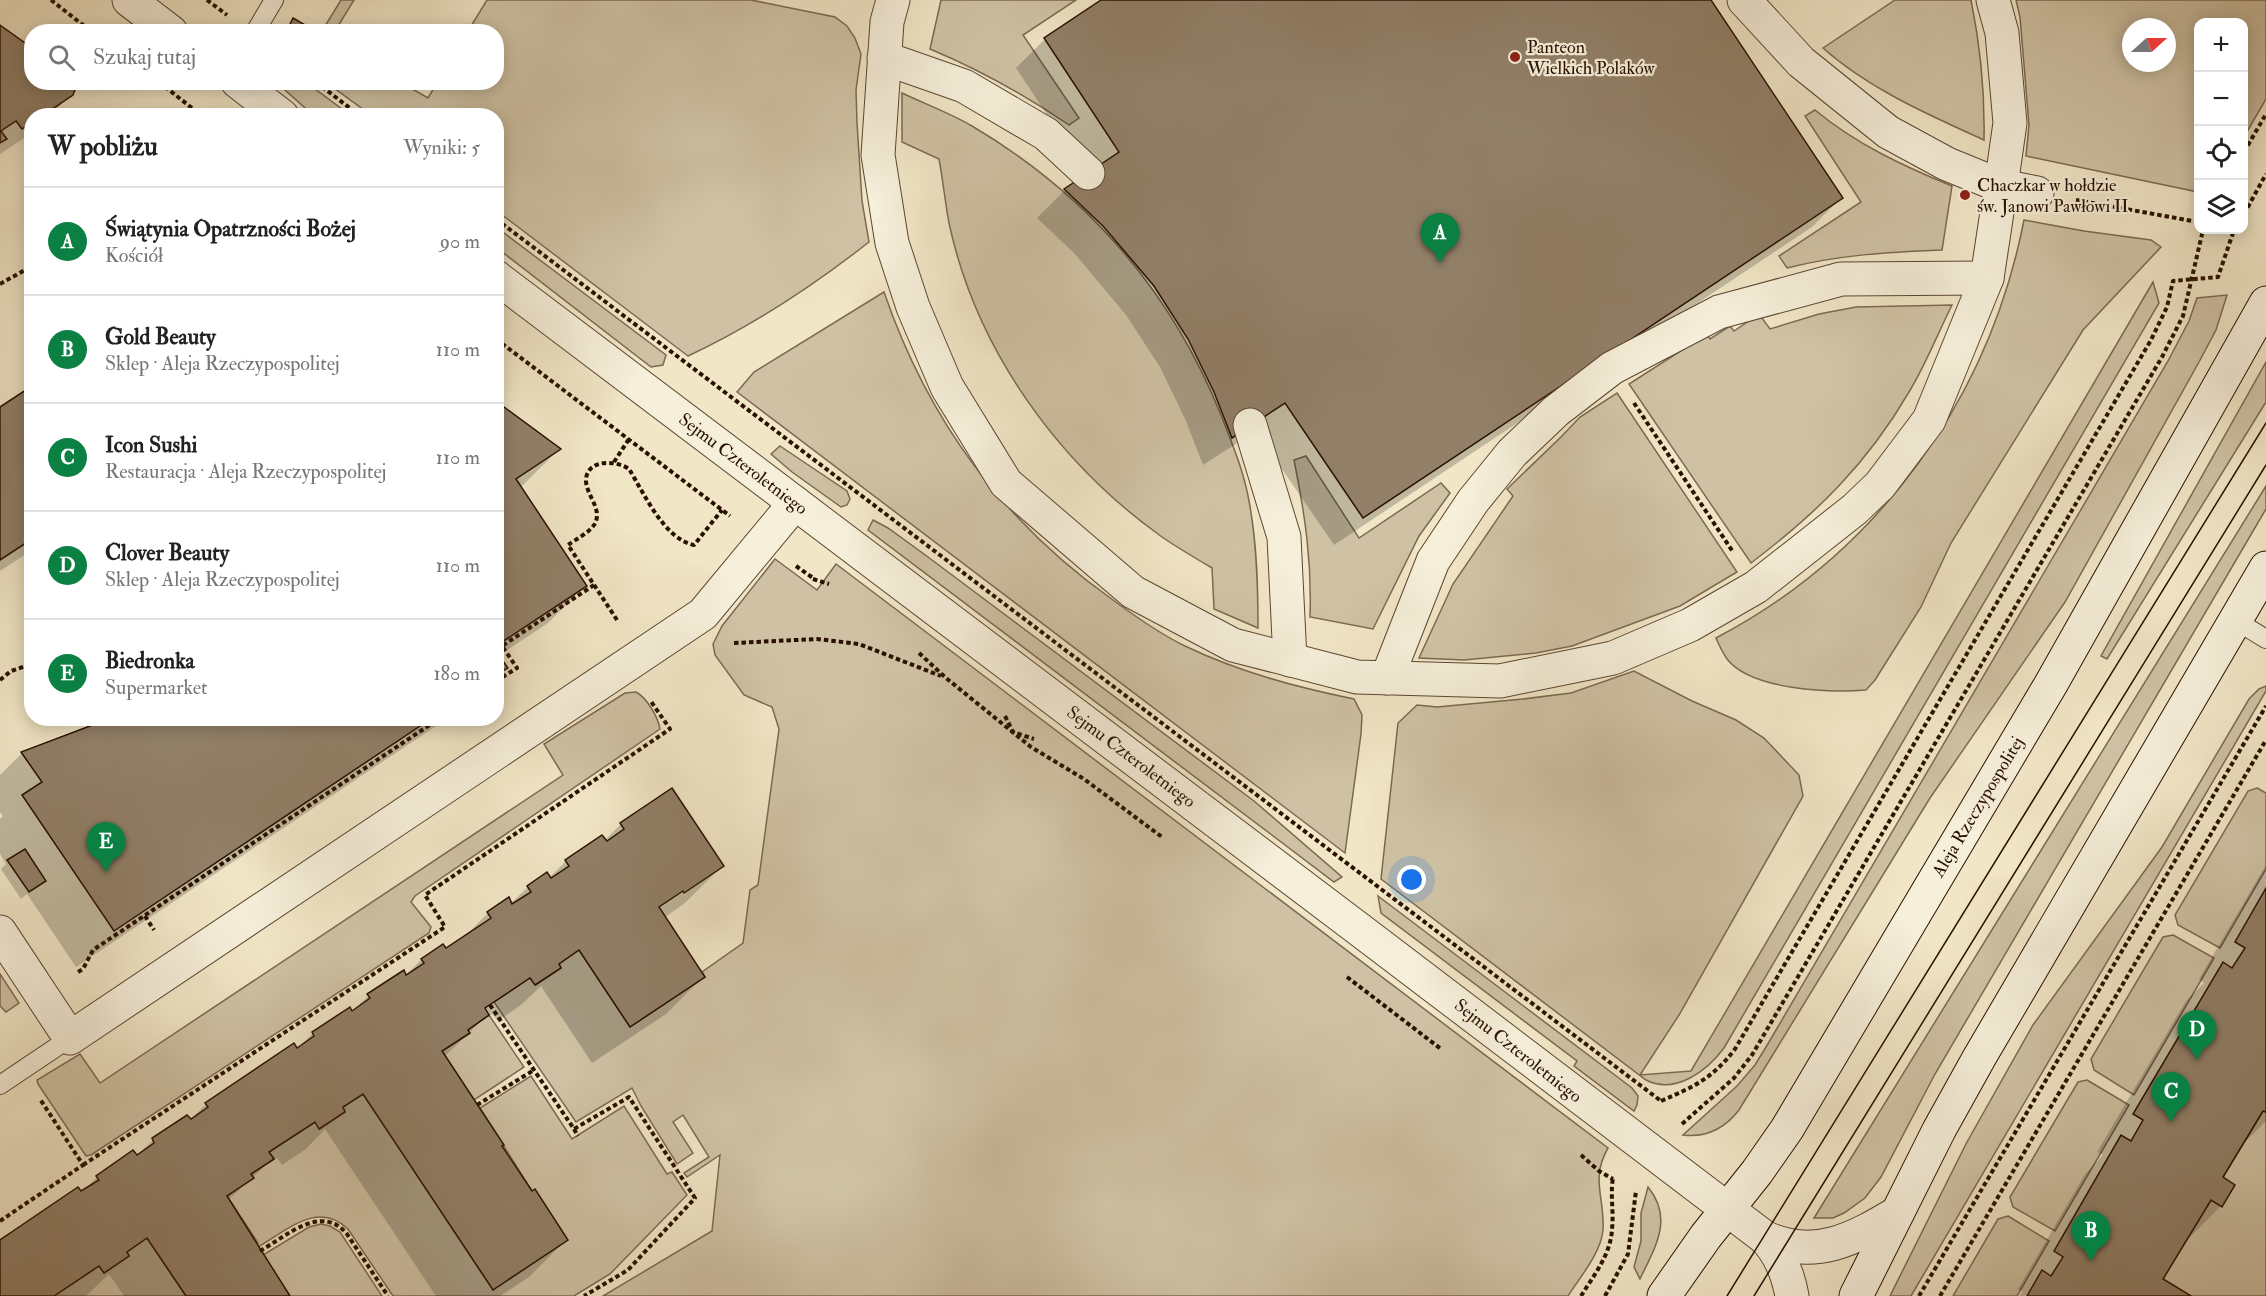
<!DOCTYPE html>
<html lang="pl">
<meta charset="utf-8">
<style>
body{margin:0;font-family:"IM FELL Double Pica",serif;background:#f6f6f6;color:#222}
.controls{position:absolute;right:18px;top:18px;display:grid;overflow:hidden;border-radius:12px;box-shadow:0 3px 15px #0003}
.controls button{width:54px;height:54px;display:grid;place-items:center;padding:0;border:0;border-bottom:2px solid #e0e0e0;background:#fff;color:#222;font:30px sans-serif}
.compass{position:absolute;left:2122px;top:18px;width:54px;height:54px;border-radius:50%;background:#fff;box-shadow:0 3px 15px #0003;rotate:69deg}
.you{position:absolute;left:1412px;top:880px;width:21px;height:21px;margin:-15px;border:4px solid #fff;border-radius:50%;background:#1a73e8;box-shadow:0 0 0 9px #1a73e833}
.badge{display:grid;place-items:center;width:39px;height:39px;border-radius:50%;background:#0b8043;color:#fff;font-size:20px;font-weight:700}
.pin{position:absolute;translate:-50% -50px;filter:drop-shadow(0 2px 3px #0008)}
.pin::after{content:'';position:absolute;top:32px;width:21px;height:18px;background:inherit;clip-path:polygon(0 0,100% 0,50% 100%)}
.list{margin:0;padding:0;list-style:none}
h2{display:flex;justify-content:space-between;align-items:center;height:78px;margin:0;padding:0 24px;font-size:26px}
h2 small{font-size:20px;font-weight:400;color:#767676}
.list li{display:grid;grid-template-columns:39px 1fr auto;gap:18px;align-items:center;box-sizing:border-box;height:108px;padding:0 24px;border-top:2px solid #e0e0e0}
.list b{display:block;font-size:22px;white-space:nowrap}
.list p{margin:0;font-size:20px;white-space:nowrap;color:#767676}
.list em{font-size:20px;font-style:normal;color:#767676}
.icon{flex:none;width:33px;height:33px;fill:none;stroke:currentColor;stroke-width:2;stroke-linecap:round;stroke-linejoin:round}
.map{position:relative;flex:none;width:2266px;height:1296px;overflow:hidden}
.search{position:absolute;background:#fff;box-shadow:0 3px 15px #0003;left:24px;top:24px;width:480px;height:66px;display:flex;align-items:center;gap:15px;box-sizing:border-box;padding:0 21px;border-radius:24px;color:#767676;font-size:22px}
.panel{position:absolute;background:#fff;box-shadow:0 3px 15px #0003;left:24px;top:108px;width:480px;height:618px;border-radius:24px}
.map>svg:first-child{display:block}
</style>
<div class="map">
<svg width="2266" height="1296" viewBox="0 0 2266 1296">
<rect width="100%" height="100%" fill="#f1e6c6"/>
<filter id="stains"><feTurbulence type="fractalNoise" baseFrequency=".00333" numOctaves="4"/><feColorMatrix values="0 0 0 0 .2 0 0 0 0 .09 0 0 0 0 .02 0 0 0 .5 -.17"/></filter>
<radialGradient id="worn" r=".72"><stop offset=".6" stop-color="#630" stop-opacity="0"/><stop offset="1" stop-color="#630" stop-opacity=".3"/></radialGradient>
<!-- green -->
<g fill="#cfc2a4" stroke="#7c6952" stroke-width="1.5" fill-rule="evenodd">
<polygon points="341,0 354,0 335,31 322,31"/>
<path d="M487,0H751L835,17L847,26L855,38L861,54L856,90L857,123L862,201L869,242C813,286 752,326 688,356L497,211L496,116L371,115L327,83H402L428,98L437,83L496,82V32L468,31Z"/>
<path d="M941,0H1076L1023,35L1079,118L1069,125C1025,95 980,70 930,49Z"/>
<path d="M1895,0H1971C1981,49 1985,90 1984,140C1929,115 1869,89 1823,48Z"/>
<path d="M2016,0H2266V99L2244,137V22H2198V192L2026,156L2029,125L2020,17ZM2131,27H2167V63H2131Z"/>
<polygon points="280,83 307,83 350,115 313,115 285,90"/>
<path d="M902,93C925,104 950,113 972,126C1087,194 1171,291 1221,415C1232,443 1244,472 1249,501C1257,543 1258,586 1258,628L1214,609L1212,568C1195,558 1178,548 1162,537C1057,462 976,349 949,223C945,202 943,180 939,159L902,142Z"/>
<path d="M1815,110C1856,144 1903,166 1952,186L1942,250C1889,252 1838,255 1787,268L1779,256L1861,202L1805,116Z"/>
<path d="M2024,220L2084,231L2151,240L2161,247L2083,330L1951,543L1921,607L1875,680L1866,690C1830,693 1751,690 1727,659C1723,653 1719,645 1716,638C1878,553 1989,399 2024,220Z"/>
<polygon points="496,227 666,355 663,365 651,367 497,248"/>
<path d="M2153,282L2159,303L1724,1048C1707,1071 1675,1095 1646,1080L1381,879L1398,723L1417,705L1437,707L1523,699L1571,693L1634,671L1692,701L1736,720L1764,738L1799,775L1803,796L1679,1015L1640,1075L1691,1071Z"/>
<path d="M884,292C928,420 1002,521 1113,600C1136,617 1160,634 1185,646C1239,672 1296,687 1354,699L1362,715L1361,734L1345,853L737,392L754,372Z"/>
<path d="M2227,295L2216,330L2199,362L2065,602L1930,798L1739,1110C1725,1128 1707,1138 1683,1135L1737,1086L1755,1065L1769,1042L2168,361L2189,321L2197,298Z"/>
<path d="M1952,305C1938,333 1926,364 1909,392C1867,464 1817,513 1751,563L1629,384L1707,334L1710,339L1730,326L1734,331L1759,314L1770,329L1819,314L1856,307Z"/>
<polygon points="2266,362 2266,402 2107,659 2101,656"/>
<polygon points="1617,393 1737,572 1680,606 1572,646 1536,653 1464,660 1419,658 1453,584 1513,496 1507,489 1561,437 1580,417"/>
<polygon points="780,446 847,491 850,499 847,505 841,507 792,472 771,454"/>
<path d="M1306,456L1359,538L1441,483L1450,493L1419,536L1373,629L1310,617C1312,561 1305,515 1294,460Z"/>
<polygon points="2266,486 2266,509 1935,1074 1881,1177 1865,1198 1844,1213 1833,1218 1814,1218"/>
<polygon points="873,520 888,528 928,557 1254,801 1342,877 1334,882 868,530"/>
<path d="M775,559L817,590L836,564L1608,1148C1590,1179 1605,1198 1603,1230C1601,1253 1580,1277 1568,1296H603L712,1231L720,1155L687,1177L684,1173L709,1157L683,1115L673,1122L693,1153L677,1164L641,1106L632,1088L576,1122L494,1002L530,978L536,985L561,968L559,964L579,950L630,1027L705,977L702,972L743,943L750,890L758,885L779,729L772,707L744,695L715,655L713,644L722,626Z"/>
<polygon points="2266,686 2266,691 1911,1296 1890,1296 1967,1142 2033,1025 2162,847 2249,699 2259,689"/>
<path d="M636,692C647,698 658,717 660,729L415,896L411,902L431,927L429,933L91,1155L86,1156L38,1084L37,1080L80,1054L100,1083L563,775L544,744L625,693Z"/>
<polygon points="2257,788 2266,793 2266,869 2220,948 2178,925 2175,915 2248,791"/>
<polygon points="1378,896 1632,1088 1638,1096 1637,1105 1634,1111 1574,1066 1577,1061 1381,913"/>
<polygon points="2173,935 2214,958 2134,1095 2094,1070 2091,1059 2163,937"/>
<polygon points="0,974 19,1003 6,1012 0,1006"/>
<polygon points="489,1015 524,1067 474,1100 442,1051 469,1034 468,1030"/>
<path d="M531,1076L572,1139L624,1106L667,1174L672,1172L687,1195L610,1274L574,1296H393L348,1229C318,1200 288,1230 258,1247L256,1245L258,1243L227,1196L253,1178L251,1174L274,1159L269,1152L315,1122L320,1129L345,1112L343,1107L363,1094L493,1289L535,1190L532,1191L480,1108Z"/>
<polygon points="2087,1080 2129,1105 2055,1231 2013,1207 2010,1197 2078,1082"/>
<polygon points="2263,1111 2266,1112 2266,1296 2191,1296 2163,1279 2211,1200 2222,1206 2223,1177"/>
<path d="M1648,1187C1674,1219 1655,1247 1640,1279L1634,1267L1641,1241V1213Z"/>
<polygon points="2008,1216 2049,1241 2017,1296 1953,1296 1998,1219"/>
<polygon points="321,1224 330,1226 340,1232 382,1296 290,1296 263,1255 309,1227"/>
<polygon points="147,1238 186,1296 54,1296 99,1266 104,1273 129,1256 127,1252"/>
</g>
<!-- shadow -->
<g fill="#0003">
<polygon points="1104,0 1709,0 1841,198 1812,227 1334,545 1256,431 1203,465 1186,421 1160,367 1126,315 1075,254 1037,218 1065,190 1087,175 1016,68 1045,39"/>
<polygon points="0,27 32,82 71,94 50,116 32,116 32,133 0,154"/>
<polygon points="32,388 32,550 0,571 0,409"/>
<polygon points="496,402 559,449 520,488 585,586 548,623 498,656 506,668 496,677"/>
<polygon points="115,718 448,718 76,967 27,894 21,899 1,869 6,864 0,854 0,819 3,816 0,812 0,775 22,753"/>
<polygon points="621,824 722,866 685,903 664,918 703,977 666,1014 592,1063 541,986 522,1004 498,1021 492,1014 479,1023 444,1057 500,1146 566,1240 529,1277 500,1296 436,1296 325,1129 306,1149 282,1165 277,1158 266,1165 228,1200 288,1296 124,1296 109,1274 86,1296 0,1296 0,1241 81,1193 97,1177 133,1152 136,1156 153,1140 190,1120 206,1104 296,1050 313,1033 351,1013 368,996 403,973 405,976 421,960 442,946 446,950 461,940 488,913 508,900 510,904 528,887 547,874 549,878 566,861 602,837 604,841"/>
<polygon points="2266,865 2266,1121 2238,1149 2221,1178 2221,1206 2184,1243 2161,1280 2188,1296 2019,1296 2023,1292 2018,1289 2085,1174 2103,1155 2097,1152 2186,1001 2204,983 2199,979"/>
</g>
<!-- building -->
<g fill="#917f67" stroke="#291000" stroke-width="1.5">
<polygon points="1101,0 1711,0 1843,198 1363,518 1285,403 1232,438 1214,392 1188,339 1154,286 1103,226 1064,189 1119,152 1044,38"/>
<polygon points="293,18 317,32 286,32"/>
<polygon points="0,25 32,48 32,82 75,82 76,87 73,95 42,116 32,116 32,122 22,129 16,121 1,131 7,139 0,143"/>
<polygon points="32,386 32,539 0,560 0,407"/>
<polygon points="496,401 561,449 516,479 587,586 496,646"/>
<polygon points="496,651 508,668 496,675"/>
<polygon points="111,718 432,718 114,931 22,795 42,782 21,752"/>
<polygon points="672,788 724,866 684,893 683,891 659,907 705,977 630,1027 579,950 559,964 561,968 535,985 530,978 485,1008 489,1015 468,1030 470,1033 442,1051 504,1145 502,1146 532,1191 535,1189 568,1240 493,1290 363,1094 343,1107 345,1112 319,1129 315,1122 269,1152 274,1159 251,1174 254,1178 227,1196 290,1296 186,1296 147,1238 127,1252 129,1256 104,1273 99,1266 54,1296 0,1296 0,1240 78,1187 81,1191 99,1180 96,1176 133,1150 137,1155 154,1143 152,1138 187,1115 191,1119 208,1107 205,1103 294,1043 297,1048 314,1036 312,1032 350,1007 352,1011 370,998 367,994 404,970 406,975 424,963 421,959 443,944 446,948 491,918 487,912 509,897 512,904 531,892 527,886 547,872 551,878 569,866 565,860 602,835 607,841 624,829 620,823"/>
<polygon points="25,849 46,881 29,892 7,860"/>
<polygon points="2266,888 2266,1112 2263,1111 2223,1177 2235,1185 2222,1207 2211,1200 2163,1279 2191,1296 2027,1296 2042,1270 2051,1276 2063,1257 2054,1251 2121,1135 2131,1141 2143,1120 2133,1114 2223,962 2232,968 2245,948 2235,942"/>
</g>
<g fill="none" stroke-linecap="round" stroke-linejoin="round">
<!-- lane casing -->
<g stroke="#5b4632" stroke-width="20">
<g id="lane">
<polyline points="255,32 274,0"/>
<polyline points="2235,620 2266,639"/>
<polyline points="0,1085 70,1038"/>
</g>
</g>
<!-- street casing -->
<g stroke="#5b4632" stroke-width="35">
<g id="street">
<polyline points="129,0 171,32"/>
<polyline points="893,0 887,22 878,155 892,243 913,307 947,387 1006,483 1133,592 1233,645 1357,677 1500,681 1613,658 1690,625 1756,587 1855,509 1880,485 1929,420 1987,278 2001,186 2010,123 2002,33 1993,0"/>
<polyline points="1744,0 1801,62 1888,132 1947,164 2001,186 2037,193"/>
<polyline points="884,58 964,86 1046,134 1088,173"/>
<polyline points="238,82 282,116"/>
<path d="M496,277L1360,930L1764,1237C1780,1253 1788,1274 1792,1296"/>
<polyline points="1250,425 1284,537 1290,660"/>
<polyline points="1387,678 1433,561 1473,501 1512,453 1556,411 1612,368 1719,312 1841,279 1987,278"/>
<polyline points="0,932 70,1038 703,614 795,503"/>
<path d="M1764,1237C1814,1261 1854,1239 1897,1213"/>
</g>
</g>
<!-- secondary casing -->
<g stroke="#291000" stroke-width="35">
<g id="secondary">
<polyline points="1664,1296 1706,1236 1757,1172 1787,1129 2051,684 2266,303"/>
<polyline points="1856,1296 1939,1130 1979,1058 2266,568"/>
</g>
</g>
<!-- path -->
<g stroke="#291000" stroke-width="4" stroke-dasharray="4.5 3" stroke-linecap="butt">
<polyline points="51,0 92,32"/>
<polyline points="207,0 227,15"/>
<polyline points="159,82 202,116"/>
<polyline points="316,82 360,116"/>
<polyline points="2244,152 2266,114"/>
<polyline points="2076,200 2198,222"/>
<polyline points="2244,214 2266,174"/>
<polyline points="496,219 1661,1101"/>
<polyline points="0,284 32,266"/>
<polyline points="496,339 730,516"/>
<polyline points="1634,403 1733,552"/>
<polyline points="614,462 629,439"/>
<polyline points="796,566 813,578"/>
<polyline points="813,579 829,584"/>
<path d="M617,620L568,545C576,539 593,531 596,521C601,507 585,493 586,479C588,459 616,460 629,469C644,493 664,539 694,545L722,510"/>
<polyline points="734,643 817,639 859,644 941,676"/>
<polyline points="919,653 946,678 1031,747 1084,779 1162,837"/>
<polyline points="0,680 11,671 32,664"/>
<polyline points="496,681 517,668 502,646 594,585"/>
<polyline points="496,690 501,697"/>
<polyline points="1005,716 1013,732 1034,739"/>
<polyline points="145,916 154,930"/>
<polyline points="78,972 83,969 93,950 440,718"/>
<polyline points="1347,977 1441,1049"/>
<polyline points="490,1005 574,1129 629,1097 695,1198 628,1270 584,1296"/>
<path d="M1661,1101C1695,1086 1712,1079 1735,1049L2151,340L2167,307L2173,281L2218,277L2234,230"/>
<polyline points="477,1105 534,1070"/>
<polyline points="1682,1124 1734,1078 1752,1055 2162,357 2183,316 2203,230"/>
<polyline points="574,1129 578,1136"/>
<polyline points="1581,1155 1599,1171 1613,1179"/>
<polyline points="83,1165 445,927 425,895 670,729 650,700"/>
<polyline points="0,1221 83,1165 40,1099"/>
<path d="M260,1251C287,1236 321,1203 347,1234L388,1296"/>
<path d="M1581,1296C1594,1275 1611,1254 1612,1229C1614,1212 1610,1195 1613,1178"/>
<polyline points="1605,1296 1628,1254 1636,1191"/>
<polyline points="1919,1296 2266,706"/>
<polyline points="1940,1296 2266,740"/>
</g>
<!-- lane -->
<use href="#lane" stroke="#f6efda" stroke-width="18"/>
<!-- street -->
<use href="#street" stroke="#f6efda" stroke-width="33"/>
<!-- secondary -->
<use href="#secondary" stroke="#f6efda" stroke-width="33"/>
<!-- tram -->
<g stroke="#291000" stroke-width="1.5">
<polyline points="1727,1296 2266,423"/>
<polyline points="1754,1296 2266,465"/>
</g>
</g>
<!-- markers -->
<g fill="#8f2418" stroke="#f6efda" stroke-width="2">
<circle cx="1515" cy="57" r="6"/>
<circle cx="1965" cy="195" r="6"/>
</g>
<g text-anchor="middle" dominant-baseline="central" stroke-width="4.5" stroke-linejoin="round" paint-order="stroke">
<!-- poi labels -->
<g font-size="18" fill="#291000" stroke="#f6efda" text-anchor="start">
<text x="1527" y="47">Panteon<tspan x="1527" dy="21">Wielkich Polaków</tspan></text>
<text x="1977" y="185">Chaczkar w hołdzie<tspan x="1977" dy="21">św. Janowi Pawłowi II</tspan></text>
</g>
<!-- street labels -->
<g font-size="18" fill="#291000" stroke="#f6efda">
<text transform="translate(743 464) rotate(37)">Sejmu Czteroletniego</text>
<text transform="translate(1131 757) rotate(37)">Sejmu Czteroletniego</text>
<text transform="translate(1978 807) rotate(-59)">Aleja Rzeczypospolitej</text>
<text transform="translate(1518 1051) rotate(38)">Sejmu Czteroletniego</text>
</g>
</g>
<rect width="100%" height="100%" filter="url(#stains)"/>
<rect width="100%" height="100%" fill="url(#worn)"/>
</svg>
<div class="controls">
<button>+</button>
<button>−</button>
<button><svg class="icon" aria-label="locate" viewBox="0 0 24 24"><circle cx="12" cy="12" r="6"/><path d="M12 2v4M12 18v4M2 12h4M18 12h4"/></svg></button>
<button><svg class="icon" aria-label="layers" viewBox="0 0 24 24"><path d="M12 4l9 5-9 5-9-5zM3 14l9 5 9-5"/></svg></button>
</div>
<svg class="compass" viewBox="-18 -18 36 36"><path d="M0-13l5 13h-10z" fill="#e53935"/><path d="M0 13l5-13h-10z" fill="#767676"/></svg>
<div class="you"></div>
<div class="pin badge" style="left:1440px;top:263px">A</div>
<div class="pin badge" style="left:2091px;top:1261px">B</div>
<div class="pin badge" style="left:2171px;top:1122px">C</div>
<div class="pin badge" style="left:2197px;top:1060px">D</div>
<div class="pin badge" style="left:106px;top:872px">E</div>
<div class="search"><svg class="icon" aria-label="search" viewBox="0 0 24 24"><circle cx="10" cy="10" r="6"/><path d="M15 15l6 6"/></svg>Szukaj tutaj</div>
<section class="panel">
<h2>W pobliżu<small>Wyniki: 5</small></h2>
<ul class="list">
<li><span class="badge">A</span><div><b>Świątynia Opatrzności Bożej</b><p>Kościół</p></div><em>90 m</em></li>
<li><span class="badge">B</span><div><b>Gold Beauty</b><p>Sklep · Aleja Rzeczypospolitej</p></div><em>110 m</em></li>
<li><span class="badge">C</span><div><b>Icon Sushi</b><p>Restauracja · Aleja Rzeczypospolitej</p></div><em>110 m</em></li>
<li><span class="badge">D</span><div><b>Clover Beauty</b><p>Sklep · Aleja Rzeczypospolitej</p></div><em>110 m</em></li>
<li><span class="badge">E</span><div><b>Biedronka</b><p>Supermarket</p></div><em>180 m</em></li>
</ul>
</section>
</div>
